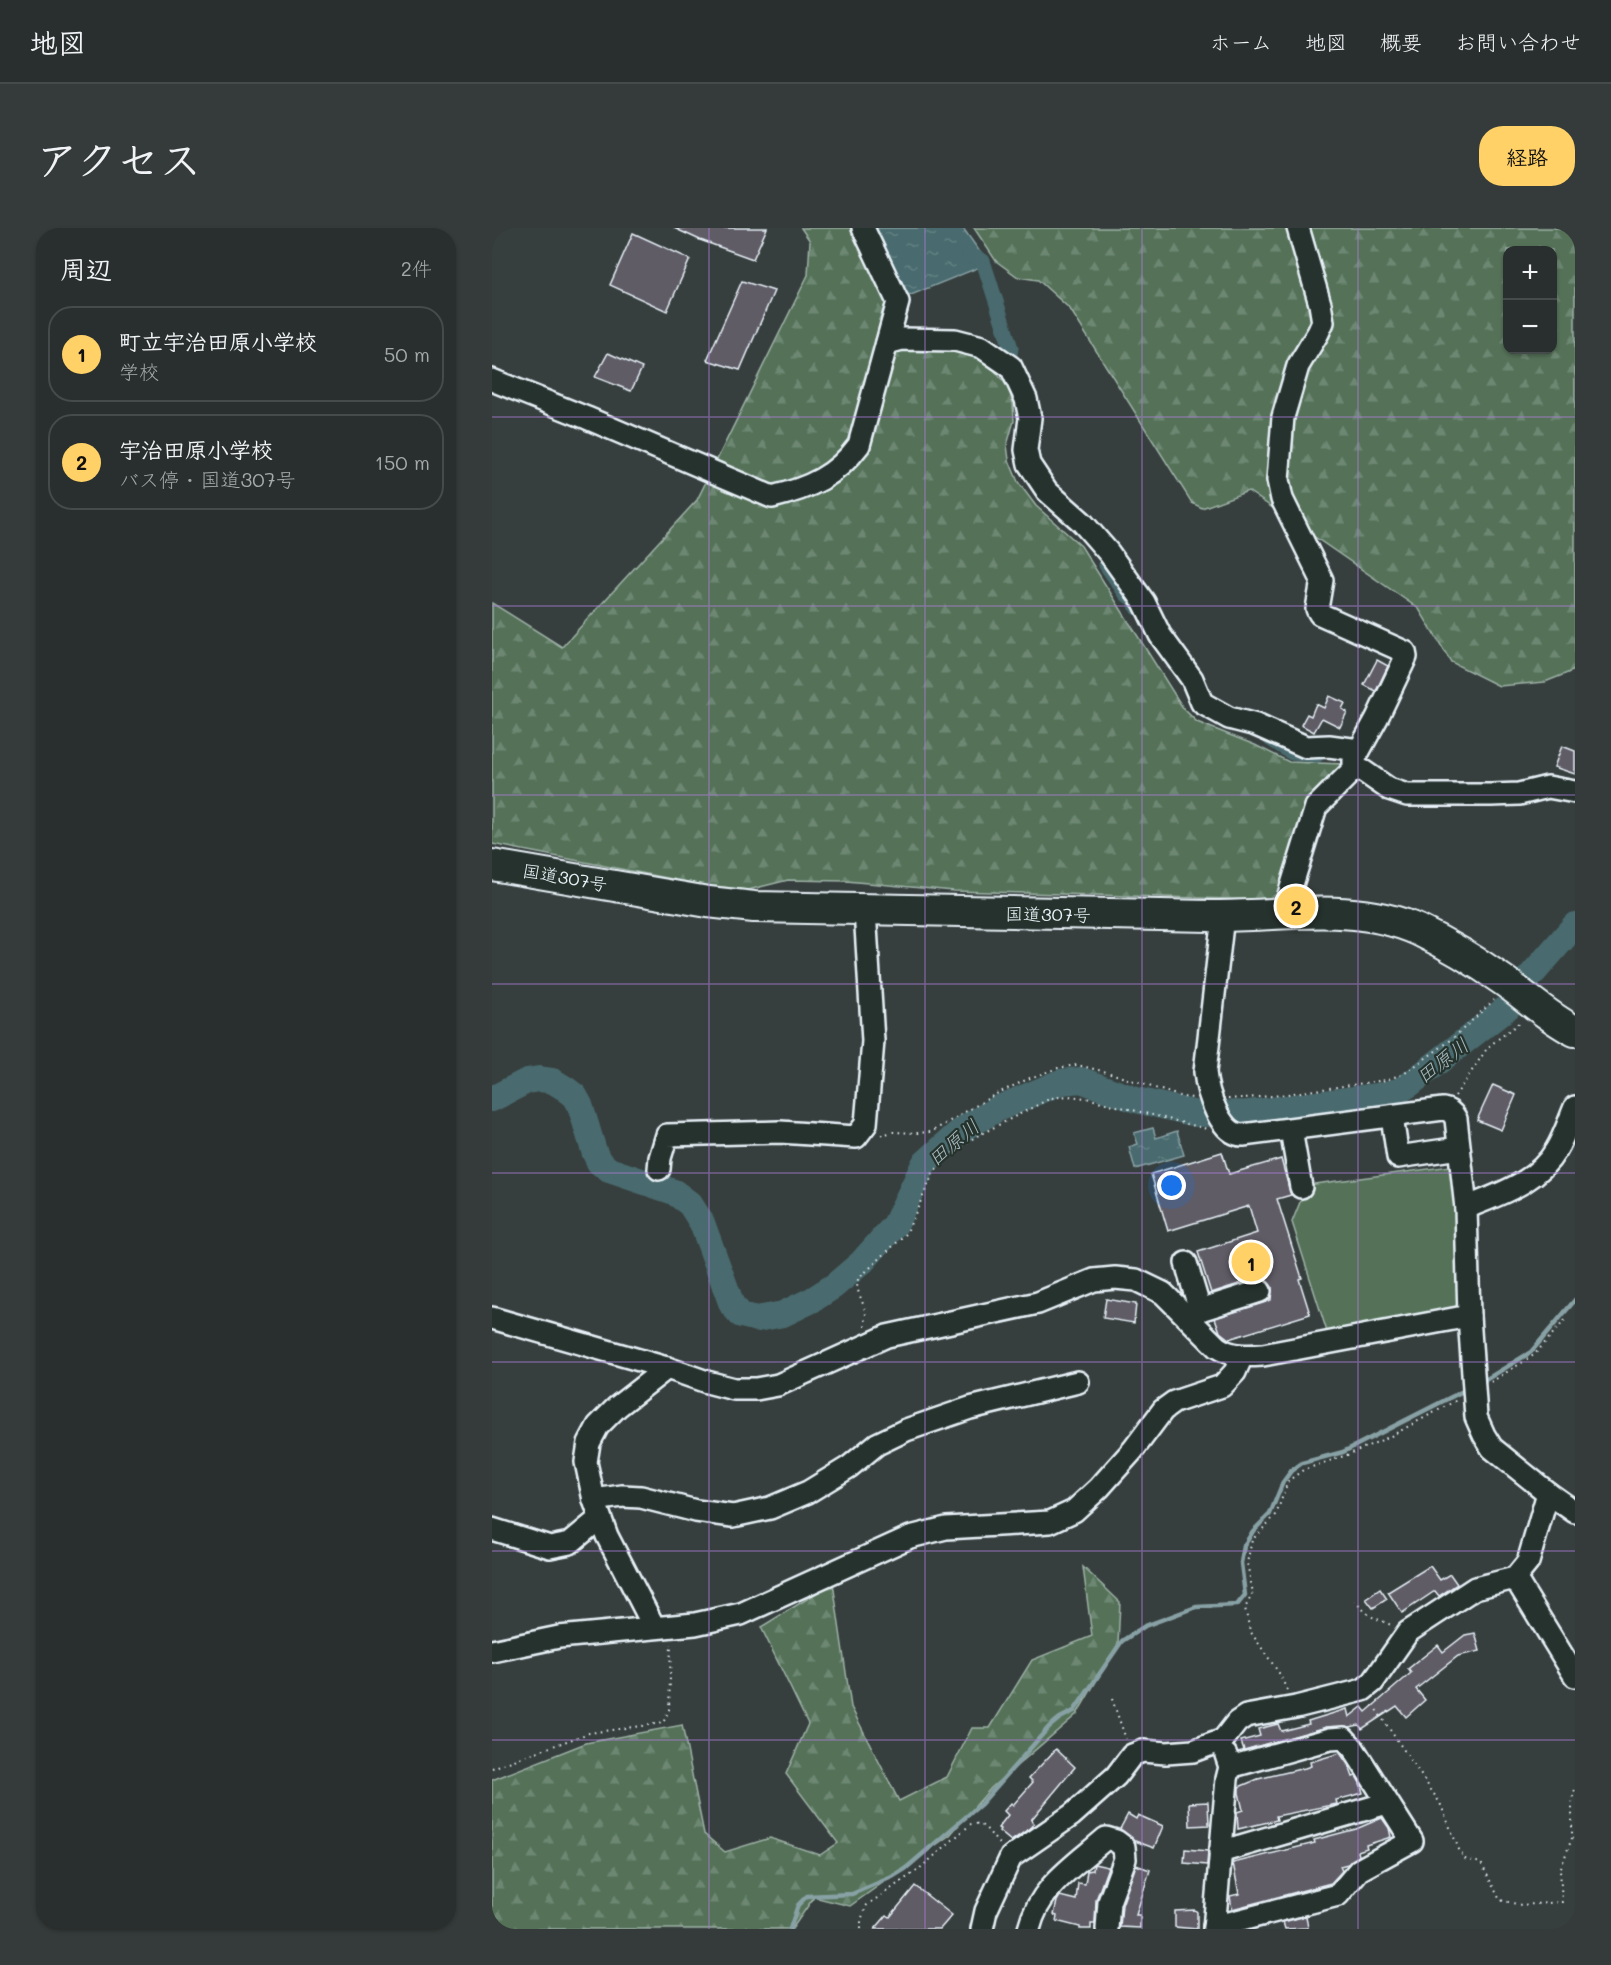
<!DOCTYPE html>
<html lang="ja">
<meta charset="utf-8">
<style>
body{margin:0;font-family:Mali,"Klee One",sans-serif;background:#353b3a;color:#f1f3f6}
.controls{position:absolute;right:18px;top:18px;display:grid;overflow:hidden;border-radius:12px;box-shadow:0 2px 4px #0004}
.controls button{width:54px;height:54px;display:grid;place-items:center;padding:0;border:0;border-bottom:2px solid #454a4a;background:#292f2e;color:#f1f3f6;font:30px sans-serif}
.you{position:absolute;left:680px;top:958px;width:21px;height:21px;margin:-15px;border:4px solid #fff;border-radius:50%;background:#1a73e8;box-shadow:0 0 0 9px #1a73e833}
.badge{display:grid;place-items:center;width:39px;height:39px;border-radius:50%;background:#ffd166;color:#111;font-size:20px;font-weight:700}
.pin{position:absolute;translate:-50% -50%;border:3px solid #fff;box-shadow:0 2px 6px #0006}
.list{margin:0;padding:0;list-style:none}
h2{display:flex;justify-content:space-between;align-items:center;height:78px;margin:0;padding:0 24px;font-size:26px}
h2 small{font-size:20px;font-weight:400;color:#a5a9aa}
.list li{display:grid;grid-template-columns:39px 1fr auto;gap:18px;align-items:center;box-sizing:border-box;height:96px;margin:0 12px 12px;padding:0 12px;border:2px solid #454a4a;border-radius:24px}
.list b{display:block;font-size:22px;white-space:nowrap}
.list p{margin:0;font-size:20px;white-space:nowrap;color:#a5a9aa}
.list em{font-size:20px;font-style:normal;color:#a5a9aa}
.map{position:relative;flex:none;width:1083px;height:1701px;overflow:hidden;border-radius:24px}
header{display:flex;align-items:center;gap:36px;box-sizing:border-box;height:84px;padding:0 30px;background:#292f2e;border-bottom:2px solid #454a4a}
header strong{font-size:28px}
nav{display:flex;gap:33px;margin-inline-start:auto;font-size:21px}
.intro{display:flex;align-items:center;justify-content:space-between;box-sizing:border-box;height:144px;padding:0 36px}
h1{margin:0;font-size:42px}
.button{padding:15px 27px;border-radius:24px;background:#ffd166;color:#111;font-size:21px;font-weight:700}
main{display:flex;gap:36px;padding:0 36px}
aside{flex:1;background:#292f2e;border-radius:24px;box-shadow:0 2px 4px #0004}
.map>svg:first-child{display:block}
</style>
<header>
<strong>地図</strong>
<nav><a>ホーム</a><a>地図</a><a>概要</a><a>お問い合わせ</a></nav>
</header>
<div class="intro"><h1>アクセス</h1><a class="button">経路</a></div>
<main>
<aside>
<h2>周辺<small>2件</small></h2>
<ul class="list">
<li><span class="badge">1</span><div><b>町立宇治田原小学校</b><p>学校</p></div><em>50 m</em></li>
<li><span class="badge">2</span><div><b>宇治田原小学校</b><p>バス停 · 国道307号</p></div><em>150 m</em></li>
</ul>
</aside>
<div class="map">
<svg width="1083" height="1701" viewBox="0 0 1083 1701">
<defs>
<pattern id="forest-firs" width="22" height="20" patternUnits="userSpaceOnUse" patternTransform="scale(1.5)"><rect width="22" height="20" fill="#547259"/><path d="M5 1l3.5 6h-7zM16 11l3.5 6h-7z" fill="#6d8772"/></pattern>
<pattern id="water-ripples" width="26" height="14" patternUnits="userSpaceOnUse" patternTransform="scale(1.5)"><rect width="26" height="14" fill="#486b6e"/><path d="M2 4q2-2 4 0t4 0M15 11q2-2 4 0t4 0" fill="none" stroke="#628183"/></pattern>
</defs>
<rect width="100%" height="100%" fill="#373f3e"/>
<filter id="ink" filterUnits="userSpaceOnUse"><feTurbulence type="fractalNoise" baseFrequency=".0167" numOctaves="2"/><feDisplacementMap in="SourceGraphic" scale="12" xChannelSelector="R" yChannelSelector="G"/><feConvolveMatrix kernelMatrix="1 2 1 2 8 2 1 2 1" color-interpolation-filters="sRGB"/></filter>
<g filter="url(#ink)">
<!-- forest -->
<g fill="url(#forest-firs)" stroke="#9eb2a8" stroke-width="1.5" fill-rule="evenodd">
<polygon points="309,0 360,0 394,75 387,92 412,121 459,122 485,130 503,143 516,159 521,175 522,193 515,217 517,232 526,254 544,278 589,318 691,480 705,494 763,517 797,534 852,536 818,569 786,666 773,672 462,663 354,653 296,652 256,662 206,656 0,616 0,375 70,419 205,272 316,47 318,13"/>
<path d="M482,0H1083V442L1053,454L1007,458L959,434L927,381L756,263L710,280L700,275L578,81L546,52L526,49L504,33ZM1016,22H1060V122H1016Z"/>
<polygon points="591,1339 628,1374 626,1416 585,1486 499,1560 458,1607 358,1678 322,1669 300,1701 0,1701 0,1552 94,1515 190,1497 212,1606 233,1624 278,1610 328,1627 346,1615 294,1546 316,1496 269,1399 341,1355 359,1479 407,1573 455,1549 480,1500 498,1500 540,1432 600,1408"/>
</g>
<!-- green -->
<polygon fill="#547259" stroke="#9eb2a8" stroke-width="1.5" points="959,938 966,982 968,1073 961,1082 836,1107 800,994 815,957"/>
<!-- water -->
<g fill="url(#water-ripples)" stroke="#88a1a5" stroke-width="1.5">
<polygon points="382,0 471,0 495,34 493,37 419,67 414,65"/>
<polygon points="661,900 664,910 685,903 692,927 643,941 637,919 646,916 642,905"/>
</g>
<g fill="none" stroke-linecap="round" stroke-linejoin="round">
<!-- stream -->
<g stroke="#88a1a5" stroke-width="4.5">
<polyline points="990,1154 1039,1124 1083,1072"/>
<polyline points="298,1701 306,1677 315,1668 360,1666 400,1649 413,1641 489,1576 557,1499 568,1490 582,1483 630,1413 653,1398 704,1379 745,1377 753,1367 749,1335 752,1318 761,1303 778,1286 791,1254 799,1243 810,1235 851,1224 971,1163"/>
</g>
<!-- canal -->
<g stroke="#486b6e" stroke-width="15">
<polyline points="477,26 491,33 519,120 515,144"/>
<polyline points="614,337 634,366 643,373 645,380"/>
<polyline points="778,511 800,525 825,527"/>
</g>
<!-- river -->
<g stroke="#486b6e" stroke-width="26">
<polyline points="1036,751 1083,697"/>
<polyline points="0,871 35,853 47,851 61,853 74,861 83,868 88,877 102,923 107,934 117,942 182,964 198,976 210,995 240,1077 249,1087 265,1091 291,1086 320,1072 342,1058 370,1034 403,997 432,936 472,900 505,881 569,854 589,852 644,872 705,886 757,885 886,868 907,863 918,856 1016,779"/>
</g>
</g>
<!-- building -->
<g fill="#5e5b66" stroke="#e8f1f8" stroke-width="1.5">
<polygon points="182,0 275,0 261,31 208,12"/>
<polygon points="141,5 198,31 175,83 118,57"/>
<polygon points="250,53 282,63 248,142 215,132"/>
<polygon points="116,125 150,140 139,163 103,149"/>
<polygon points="885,432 896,438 884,463 872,457"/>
<polygon points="837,468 853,475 850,481 855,484 848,499 830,490 822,504 809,497 815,486 819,488 824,476 832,480"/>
<polygon points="1070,518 1083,523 1083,546 1062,539"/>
<polygon points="1001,857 1024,867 1009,902 985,892"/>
<polygon points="730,924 737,946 789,931 799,967 785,971 810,1050 807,1051 818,1086 737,1111 728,1104 723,1090 779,1072 780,1059 771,1048 719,1065 706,1024 765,1005 757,978 676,1003 659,946"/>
<polygon points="614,1071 644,1076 642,1095 611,1090"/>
<polygon points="938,1338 948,1352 958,1346 965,1356 947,1368 943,1363 910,1385 896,1364"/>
<polygon points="888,1361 895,1371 881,1380 874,1371"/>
<polygon points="983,1405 988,1423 966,1428 924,1461 933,1472 914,1489 905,1478 870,1501 867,1497 858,1499 835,1499 752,1522 749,1513 768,1508 766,1501 786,1496 789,1503 817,1496 816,1493 855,1481 857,1489 870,1479 874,1484 919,1445 916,1441 946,1417 951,1424 973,1407"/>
<polygon points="564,1521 583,1539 539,1592 542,1595 538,1600 519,1613 507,1603 508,1601 506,1600 516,1587 512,1583 519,1575 521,1577 541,1554 537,1550"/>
<polygon points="848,1525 857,1538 861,1549 864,1548 868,1555 871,1565 844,1572 845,1576 784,1588 785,1592 746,1601 745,1584 751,1582 747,1565 747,1559 766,1551 813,1540 819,1538 818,1534"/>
<polygon points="716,1574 717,1597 698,1598 697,1575"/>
<polygon points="636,1586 644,1591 646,1587 671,1598 662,1620 643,1613 628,1601"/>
<polygon points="890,1590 897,1600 899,1609 874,1617 875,1620 866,1623 867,1628 856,1636 848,1638 850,1643 839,1655 740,1681 738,1668 747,1666 741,1635 823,1615 822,1612 864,1601"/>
<polygon points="693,1621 716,1623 715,1637 692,1635"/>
<polygon points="602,1636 616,1639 604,1672 603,1696 599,1696 599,1701 588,1701 588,1699 564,1693 565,1688 562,1687 565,1673 568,1668 584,1672 586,1655 593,1656 595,1643 601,1642"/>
<polygon points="644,1637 658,1642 644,1687 648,1687 648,1700 628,1699 630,1677"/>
<polygon points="423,1658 460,1687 448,1701 383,1701 395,1687 398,1689"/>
<polygon points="703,1682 705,1684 705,1701 683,1699 683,1683"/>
<polygon points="814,1688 816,1700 793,1701 791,1694"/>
</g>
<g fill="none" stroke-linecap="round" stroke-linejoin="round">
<!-- minor casing -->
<g stroke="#e8f1f8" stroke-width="26">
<g id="minor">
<polyline points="395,115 410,111 463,112 490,119 519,139 534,171 538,190 534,222 537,236 555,263 590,294 617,325 652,374 668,407 700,451 710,475 737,490 764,497 814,519 837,518 867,522"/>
<path d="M0,152L95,190L280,269C318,260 344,248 367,217L406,74L371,0"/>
<polyline points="862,541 871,543 897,561 915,567 999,567 1027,566 1056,559 1083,564"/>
<polyline points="791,686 824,579 862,541 862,532 885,490 914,429 913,424 828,386 825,381 830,352 790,271 786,252 791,189 806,138 826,105 831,94 828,76 806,0"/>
<path d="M731,688L713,844C715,864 728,907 751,907L951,881C958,882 961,885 964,891L974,980L977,1088L984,1189L992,1207L1000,1220L1056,1265L1083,1284"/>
<polyline points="900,889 906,929 967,920"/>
<polyline points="799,902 809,959"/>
<polyline points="167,941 168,930 175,907 288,904 364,909 374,896 381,813 373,682"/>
<path d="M974,980C1007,966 1045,955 1064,922C1072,909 1077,893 1083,879"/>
<polyline points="694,1035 708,1082"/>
<path d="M0,1090L175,1140L215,1154L242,1161H264L286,1157L395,1108L546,1075L602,1052L623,1050L644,1052L671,1065L725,1119C740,1129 755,1128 771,1127L977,1088"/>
<polyline points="699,1092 708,1082 768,1063"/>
<polyline points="102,1272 130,1268 149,1269 204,1283 241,1288 278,1280 316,1264 357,1239 385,1216 414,1202 478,1180 586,1154"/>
<polyline points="0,1301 58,1319 78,1315 108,1290"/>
<polyline points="1023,1350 1083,1448"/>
<polyline points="162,1399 115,1308 102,1272 94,1234 97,1215 106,1198 125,1179 175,1140"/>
<polyline points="0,1423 67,1409 203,1396 249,1386 418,1309 454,1300 558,1294 582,1283 607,1260 641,1222 671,1182 682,1174 730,1158 743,1144 750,1128"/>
<polyline points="728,1624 895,1575"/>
<polyline points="722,1699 846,1667 867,1642 920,1613 861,1520 852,1510 838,1511 738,1539"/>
<polyline points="490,1701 494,1683 519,1629 580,1587 624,1548 640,1527 651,1523 674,1525 701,1523 731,1512 745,1494 754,1488 804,1479 871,1462 881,1454 916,1404 983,1360 1023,1350 1036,1334 1056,1265"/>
<path d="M537,1701C547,1659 583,1637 614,1610L624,1613L632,1619L633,1631L617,1674L615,1701"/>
<polyline points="722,1701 735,1551 738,1539 734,1527"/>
</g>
</g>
<!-- highway casing -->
<g stroke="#e8f1f8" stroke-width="34">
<path id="highway" d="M0,637L216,674L262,679L718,688C786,689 862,673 926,702C953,715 988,736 1012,753C1036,770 1057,790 1083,803"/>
</g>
<!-- path -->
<g stroke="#e8f1f8" stroke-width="2" stroke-dasharray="1.5 4.5" stroke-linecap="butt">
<polyline points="963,868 996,819 1028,794"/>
<polyline points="736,871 781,868 894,852 913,845 959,812 1002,772"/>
<polyline points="389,907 401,904 425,905 439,904 502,867 538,850 566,840 585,837 615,844 690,869 701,870"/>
<polyline points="373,1099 374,1084 365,1060 366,1051 414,1006 441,946 454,930 483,909 559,870 576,868 594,870 715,901"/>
<polyline points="999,1154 1042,1127 1074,1091"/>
<polyline points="862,1373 878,1388 899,1397"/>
<polyline points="795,1462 787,1445 758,1403 753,1380 761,1365 755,1335 760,1312 784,1287 796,1253 811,1242 855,1227 897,1209 965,1172"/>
<polyline points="620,1471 634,1511"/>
<polyline points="881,1477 948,1575 968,1624 973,1631 989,1635 1008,1672 1029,1677 1070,1674 1068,1642 1080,1610 1080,1575 1083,1561"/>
<polyline points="0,1540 97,1505 171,1495 177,1482 179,1416"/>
<path d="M369,1701V1692L375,1677L426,1642L479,1596C493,1593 498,1607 507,1616"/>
</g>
<!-- minor -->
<use href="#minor" stroke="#26332d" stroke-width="21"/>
<!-- highway -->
<use href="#highway" stroke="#26332d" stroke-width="30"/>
</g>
</g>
<!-- grid -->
<path fill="none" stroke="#a77bd6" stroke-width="1.5" stroke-opacity="0.55" d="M217,0V1701M433,0V1701M650,0V1701M866,0V1701M0,189H1083M0,378H1083M0,567H1083M0,756H1083M0,945H1083M0,1134H1083M0,1323H1083M0,1512H1083"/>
<g text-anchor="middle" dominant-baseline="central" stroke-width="4.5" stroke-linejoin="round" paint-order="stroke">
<!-- street labels -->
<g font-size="18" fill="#e8f1f8" stroke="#26332d">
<text transform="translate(73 649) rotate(10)">国道307号</text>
<text transform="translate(556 686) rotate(1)">国道307号</text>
</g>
<!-- water labels -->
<g font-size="20" font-style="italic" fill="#a8bbc1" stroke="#26332d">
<text transform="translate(950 832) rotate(-38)">田原川</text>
<text transform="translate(461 914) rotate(-40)">田原川</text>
</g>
</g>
</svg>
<div class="controls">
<button>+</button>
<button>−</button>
</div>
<div class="you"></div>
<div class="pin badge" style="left:759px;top:1034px">1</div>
<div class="pin badge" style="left:804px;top:678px">2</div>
</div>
</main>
